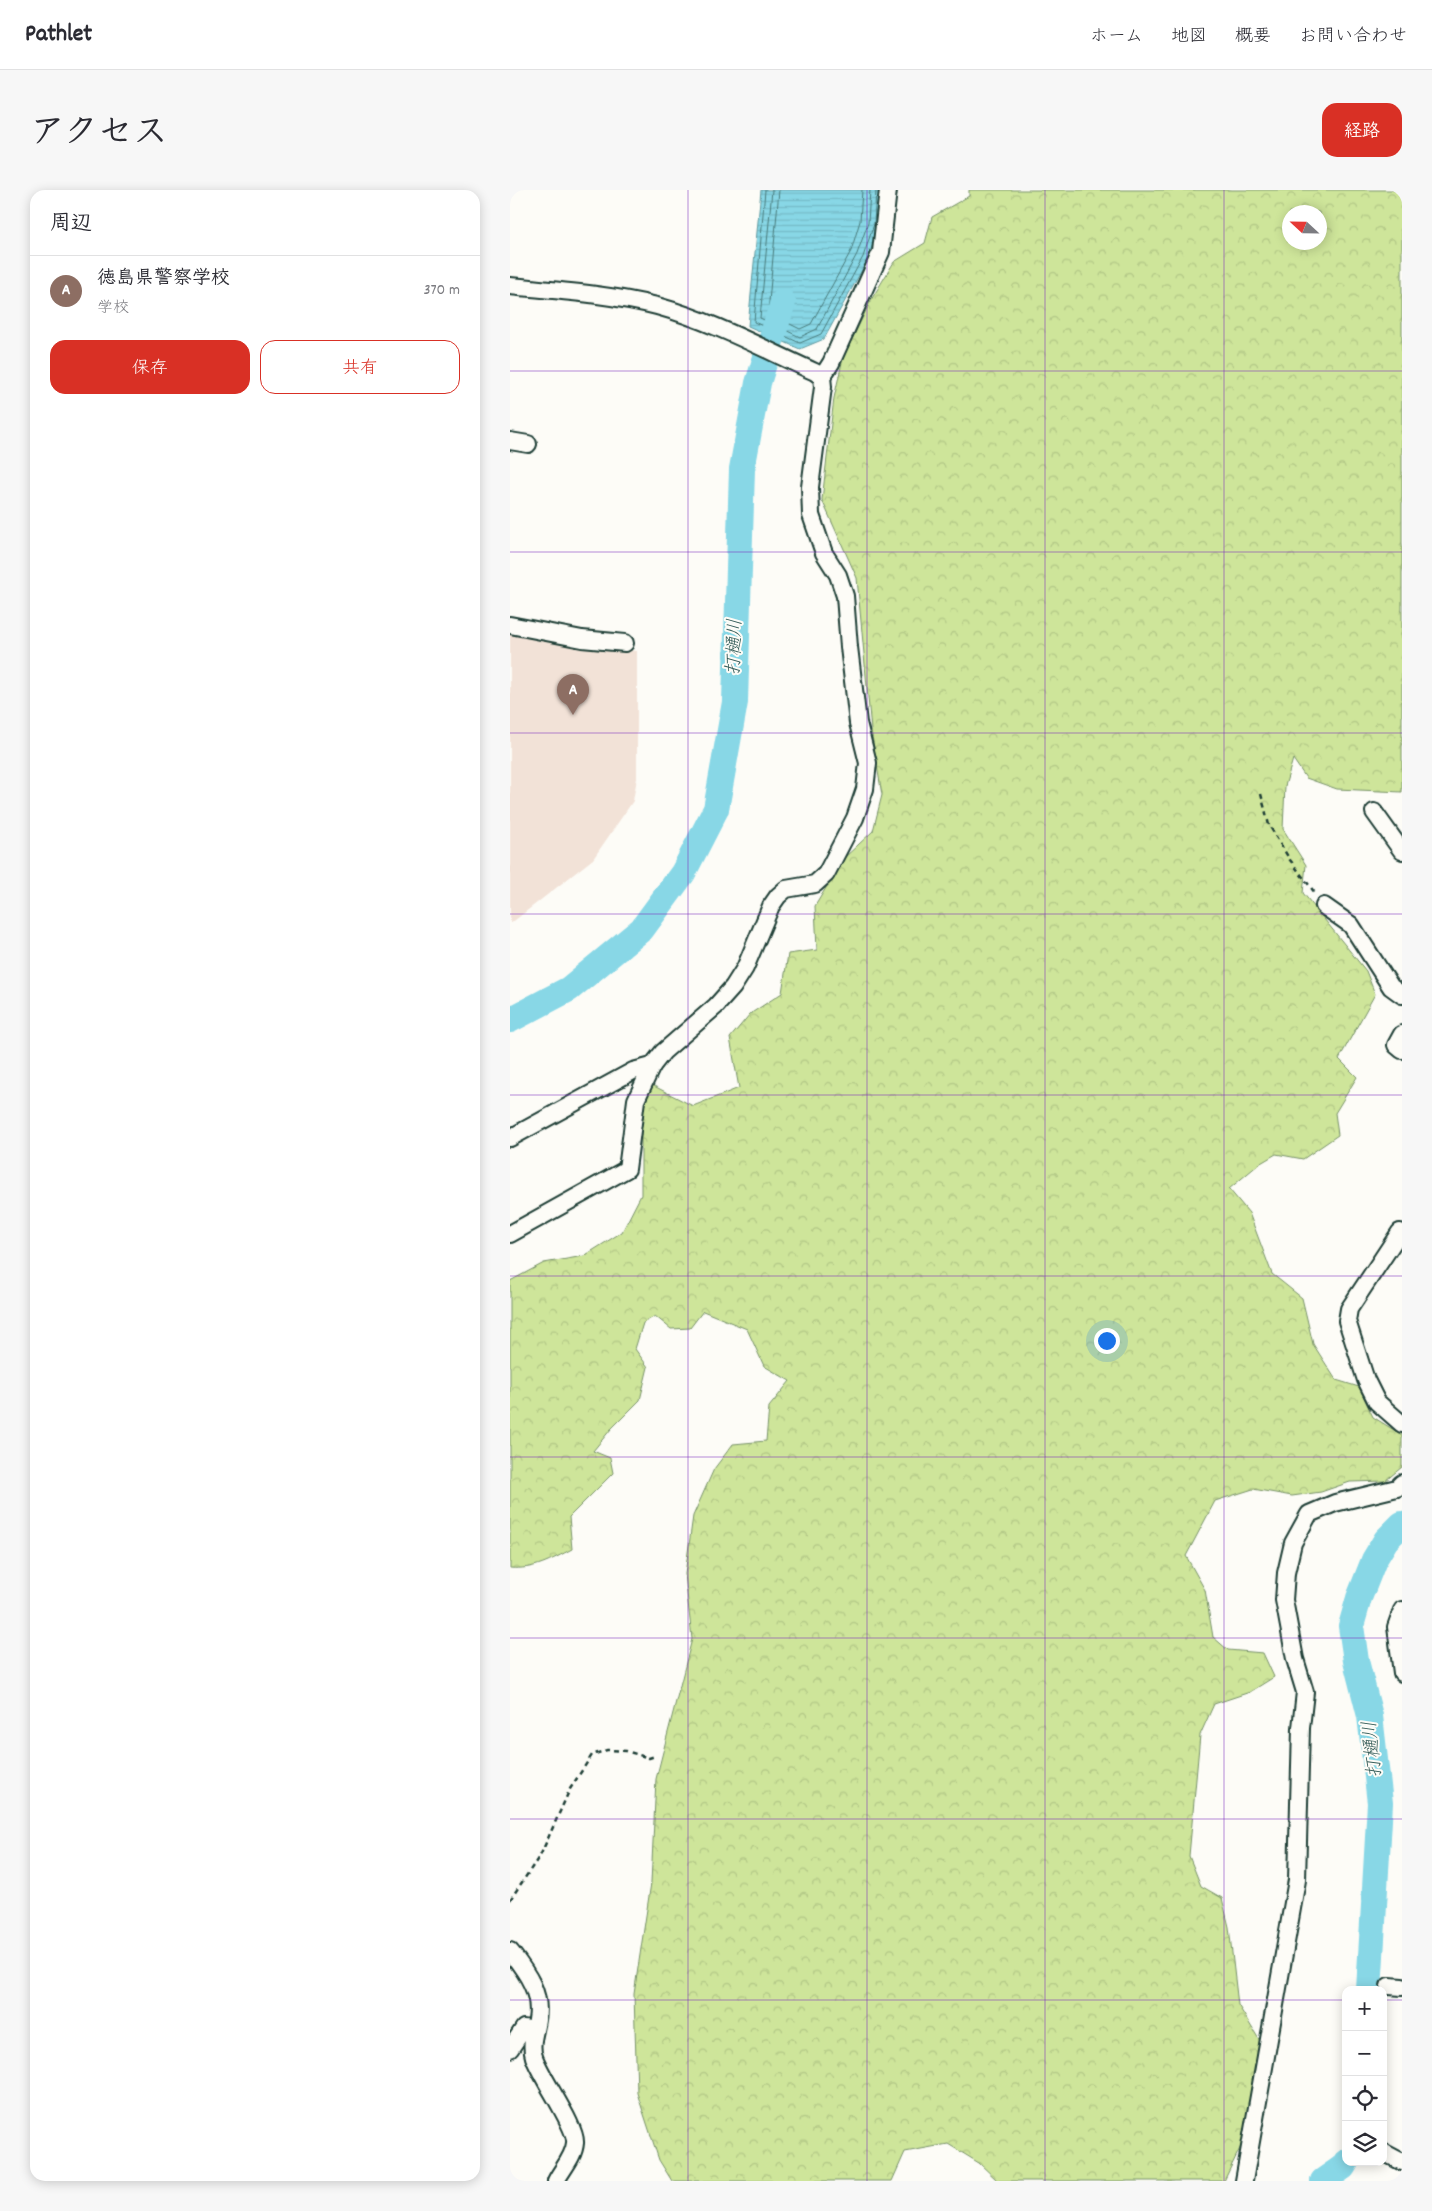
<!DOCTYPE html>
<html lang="ja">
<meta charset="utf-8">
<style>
body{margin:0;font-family:Dekko,"Klee One",sans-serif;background:#f7f7f7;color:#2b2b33}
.controls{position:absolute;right:15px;bottom:15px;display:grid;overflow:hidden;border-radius:10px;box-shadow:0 2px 12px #0003}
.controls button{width:45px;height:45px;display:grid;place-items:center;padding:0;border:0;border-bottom:1px solid #e1e1e2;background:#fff;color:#2b2b33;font:25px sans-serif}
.compass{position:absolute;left:772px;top:15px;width:45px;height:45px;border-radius:50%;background:#fff;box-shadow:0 2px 12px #0003;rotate:292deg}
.you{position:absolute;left:596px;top:1150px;width:18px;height:18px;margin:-12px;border:4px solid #fff;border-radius:50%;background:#1a73e8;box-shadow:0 0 0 8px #1a73e833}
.badge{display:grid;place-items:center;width:32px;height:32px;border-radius:50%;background:#d93025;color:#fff;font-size:16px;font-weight:700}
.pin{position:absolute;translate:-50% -41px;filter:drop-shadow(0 1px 2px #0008)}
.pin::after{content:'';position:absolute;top:26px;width:18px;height:15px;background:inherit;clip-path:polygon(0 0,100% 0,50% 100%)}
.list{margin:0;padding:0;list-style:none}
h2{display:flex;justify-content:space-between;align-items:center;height:65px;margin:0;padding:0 20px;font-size:21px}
h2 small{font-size:16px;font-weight:400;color:#7c7c81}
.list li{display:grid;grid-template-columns:32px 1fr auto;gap:15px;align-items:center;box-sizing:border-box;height:70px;padding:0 20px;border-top:1px solid #e1e1e2}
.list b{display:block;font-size:19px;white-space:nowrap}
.list p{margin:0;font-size:16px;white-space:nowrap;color:#7c7c81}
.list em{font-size:16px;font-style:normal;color:#7c7c81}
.actions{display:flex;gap:10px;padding:15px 20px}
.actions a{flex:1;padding:11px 0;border:1px solid #d93025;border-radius:15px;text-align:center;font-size:18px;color:#d93025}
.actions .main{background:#d93025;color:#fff}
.icon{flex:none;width:28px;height:28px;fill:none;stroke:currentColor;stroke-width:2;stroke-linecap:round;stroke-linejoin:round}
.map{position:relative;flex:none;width:892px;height:1991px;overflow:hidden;border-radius:15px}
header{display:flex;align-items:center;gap:30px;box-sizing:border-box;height:70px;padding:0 25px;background:#fff;border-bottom:1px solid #e1e1e2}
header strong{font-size:24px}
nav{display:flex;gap:28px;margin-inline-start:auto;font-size:18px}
.intro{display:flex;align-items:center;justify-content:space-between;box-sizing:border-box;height:120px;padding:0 30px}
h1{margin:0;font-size:35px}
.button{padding:12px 22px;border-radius:15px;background:#d93025;color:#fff;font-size:18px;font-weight:700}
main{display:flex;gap:30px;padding:0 30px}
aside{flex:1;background:#fff;border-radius:15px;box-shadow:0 2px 12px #0003}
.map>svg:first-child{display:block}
</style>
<header>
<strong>Pathlet</strong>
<nav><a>ホーム</a><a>地図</a><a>概要</a><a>お問い合わせ</a></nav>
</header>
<div class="intro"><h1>アクセス</h1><a class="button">経路</a></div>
<main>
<aside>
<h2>周辺<small></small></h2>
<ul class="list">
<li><span class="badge" style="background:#8d6e63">A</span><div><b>徳島県警察学校</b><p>学校</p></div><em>370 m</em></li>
</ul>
<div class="actions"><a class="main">保存</a><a>共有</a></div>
</aside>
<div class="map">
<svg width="892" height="1991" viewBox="0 0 892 1991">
<defs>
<pattern id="forest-crowns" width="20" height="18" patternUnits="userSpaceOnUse" patternTransform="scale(1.25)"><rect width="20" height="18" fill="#cee59a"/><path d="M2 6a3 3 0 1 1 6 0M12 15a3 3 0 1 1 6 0" fill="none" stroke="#b0c585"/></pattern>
<pattern id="water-rules" width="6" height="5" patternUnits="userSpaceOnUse" patternTransform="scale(1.25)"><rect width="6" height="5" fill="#88d7e6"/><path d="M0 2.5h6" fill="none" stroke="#75b9c6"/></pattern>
</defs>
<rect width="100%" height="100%" fill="#fdfcf7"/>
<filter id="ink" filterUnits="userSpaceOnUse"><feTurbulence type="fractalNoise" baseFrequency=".02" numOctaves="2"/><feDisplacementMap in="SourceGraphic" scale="10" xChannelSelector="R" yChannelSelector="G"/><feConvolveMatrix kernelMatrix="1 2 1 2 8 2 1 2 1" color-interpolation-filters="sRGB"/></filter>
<g filter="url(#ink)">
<!-- built -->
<polygon fill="#f2e2d7" points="0,441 66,454 127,461 127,588 123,611 83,669 0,734"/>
<!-- forest -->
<path fill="url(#forest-crowns)" stroke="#769167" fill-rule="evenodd" d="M459,0H892V602L827,599L796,588L783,569L775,596L773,639L796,675L793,703L856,781L865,804L829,869L847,887L825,923L828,945L793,969L766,964L749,974L719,999L739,1023L762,1084L792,1108L803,1154L826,1190L849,1197L863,1227L892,1245V1277L875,1291L840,1292L811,1302L782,1306L743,1299L705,1311L676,1366L695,1400L703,1447L718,1460L753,1463L764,1487L740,1502L704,1514L690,1545L679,1666L691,1696L712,1708L719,1737L728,1815L750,1851L735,1948L714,1991H488L469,1973L438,1954L395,1962L382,1991H162L149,1970L127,1903L124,1804L141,1693L146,1589L182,1449L175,1384L183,1326L204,1279L223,1254L256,1251L259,1217L280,1191L254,1176L237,1139L193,1121L180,1138L161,1139L145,1126L133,1133L125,1159L138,1177L130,1210L101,1239L83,1261L100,1268L103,1283L59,1327L62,1359C41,1370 24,1380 0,1378V1091L34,1073L74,1066L112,1042L131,1005V929L140,894L183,916L229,898L220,848L240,824L272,803L278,764L307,760L305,716L334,668L363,641L372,605L361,540L347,388L312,310L324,208L333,168L361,110L384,72L415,53L422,27L459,6ZM779,22H809V52H779Z"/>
<!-- water -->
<polygon fill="url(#water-rules)" stroke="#5e999f" points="251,0 371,0 369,35 358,69 314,149 290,159 238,136"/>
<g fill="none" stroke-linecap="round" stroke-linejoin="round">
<!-- shore -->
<g stroke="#497b7b" stroke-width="1">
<polyline points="255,0 244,132 290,153 311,144 353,67 364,34 366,0"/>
<polyline points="262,0 250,128 290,147 307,139 347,64 358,33 360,0"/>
<polyline points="269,0 258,123 290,139 301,134 341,61 350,31 352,0"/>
</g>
<!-- river -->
<g stroke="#88d7e6" stroke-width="26">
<polyline points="0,830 59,799 132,739 173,683 206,619 225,512 232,279 248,193 273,112"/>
<polyline points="859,1800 870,1613 860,1526 846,1471 841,1436 849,1408 864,1370 876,1350 892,1334"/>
<polyline points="813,1991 833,1977 836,1972"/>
</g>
<!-- minor casing -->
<g stroke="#1f3d34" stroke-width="20">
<g id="minor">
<path d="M0,96C49,101 99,104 147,116C202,131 254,159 305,182L312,187L313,197L300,297L301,325L314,363L328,385L335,406L339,457L348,533L358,573L355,599L345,628L316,684L305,694L276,699L268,706L261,716L235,778L223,797L206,816L153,862L142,876L123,881L0,948"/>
<polyline points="312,187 321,173 371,62 378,0"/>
<polyline points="0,251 18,254"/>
<polyline points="0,435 72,449 115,453"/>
<polyline points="864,622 892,661"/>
<polyline points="814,716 841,735 881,797 892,805"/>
<polyline points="892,844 886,855 892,860"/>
<polyline points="892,1043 890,1042 839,1119 837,1131 856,1190 867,1212 892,1234"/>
<polyline points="0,1044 117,979 126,910 142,876"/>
<polyline points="892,1420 886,1437 892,1483"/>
<path d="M0,1761C16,1782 32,1802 27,1830C25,1843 20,1854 24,1867C31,1888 67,1937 65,1953C64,1967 52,1979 46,1991"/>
<polyline points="879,1796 892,1797"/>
<polyline points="0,1859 14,1838 24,1841"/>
<polyline points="875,1963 892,1972"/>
<polyline points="734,1991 787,1690 791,1538 795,1502 785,1469 774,1410 776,1383 783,1353 799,1324 825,1313 887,1298 892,1293"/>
</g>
</g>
<!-- path -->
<g stroke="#1f3d34" stroke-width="2.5" stroke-dasharray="5 4" stroke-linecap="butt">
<polyline points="751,604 759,635 780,670 805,703"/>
<polyline points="0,1710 31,1664 60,1599 82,1565 97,1560 116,1561 139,1568 145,1566"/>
</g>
<!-- minor -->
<use href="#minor" stroke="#fdfcf7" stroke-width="16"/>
</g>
</g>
<!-- grid -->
<path fill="none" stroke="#7b2cbf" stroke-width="1" stroke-opacity="0.55" d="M178,0V1991M357,0V1991M535,0V1991M714,0V1991M0,181H892M0,362H892M0,543H892M0,724H892M0,905H892M0,1086H892M0,1267H892M0,1448H892M0,1629H892M0,1810H836M873,1810H892"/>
<g text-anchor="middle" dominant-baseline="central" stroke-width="4" stroke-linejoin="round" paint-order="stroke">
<!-- water labels -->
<g font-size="19" font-style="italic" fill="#345c58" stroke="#fdfcf7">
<text transform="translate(226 457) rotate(-88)">打樋川</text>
<text transform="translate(864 1559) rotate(-96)">打樋川</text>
</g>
</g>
</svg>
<div class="controls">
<button>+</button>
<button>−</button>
<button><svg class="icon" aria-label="locate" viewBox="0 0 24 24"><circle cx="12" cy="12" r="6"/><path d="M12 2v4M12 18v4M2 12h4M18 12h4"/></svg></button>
<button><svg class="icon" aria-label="layers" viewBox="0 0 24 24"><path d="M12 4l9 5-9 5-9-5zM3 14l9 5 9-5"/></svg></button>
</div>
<svg class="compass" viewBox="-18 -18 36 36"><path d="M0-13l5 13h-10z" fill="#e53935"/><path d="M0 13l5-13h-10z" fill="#7c7c81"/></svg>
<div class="you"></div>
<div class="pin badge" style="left:63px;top:525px;background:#8d6e63">A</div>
</div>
</main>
